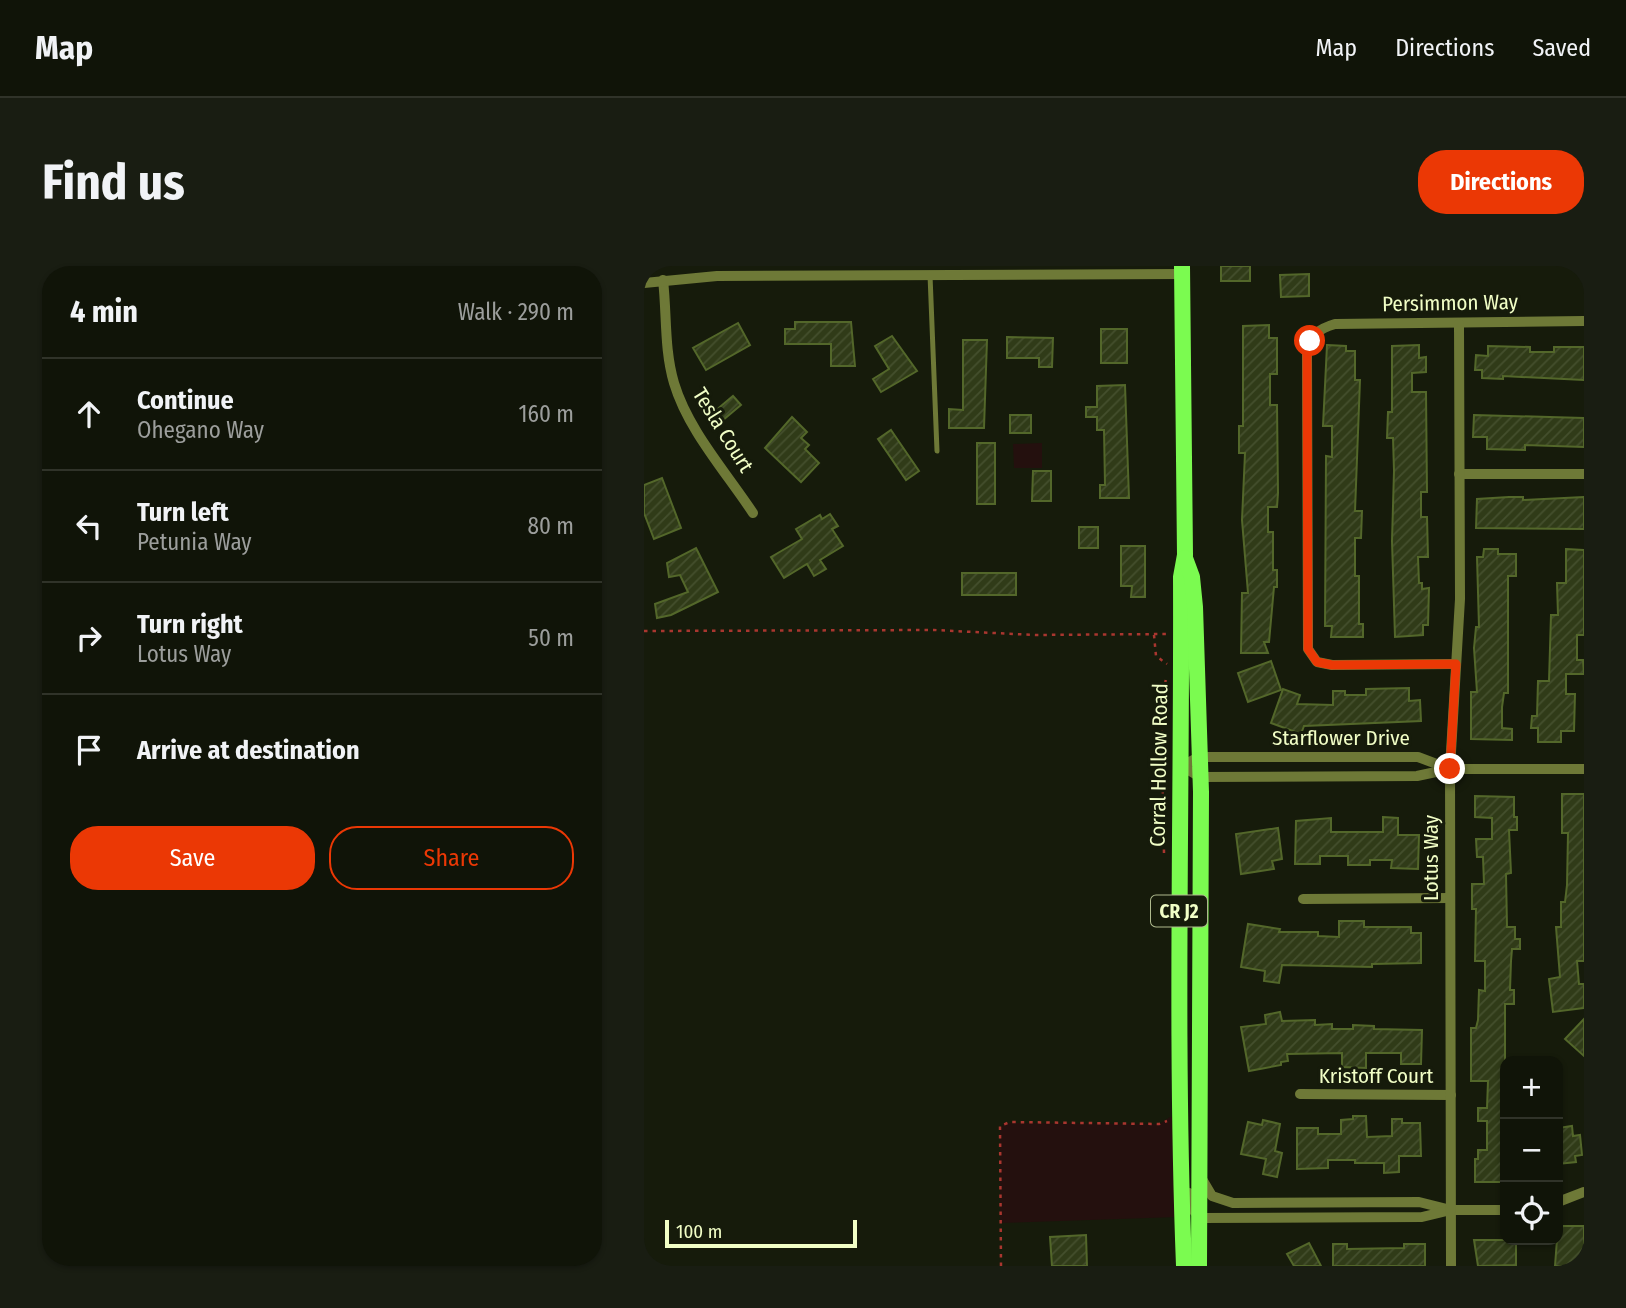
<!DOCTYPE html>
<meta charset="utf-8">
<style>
body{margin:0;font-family:"Fira Sans Condensed",sans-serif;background:#191d12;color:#f1f3f6}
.controls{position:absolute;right:21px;bottom:21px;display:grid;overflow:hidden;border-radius:14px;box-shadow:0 2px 5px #0004}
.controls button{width:63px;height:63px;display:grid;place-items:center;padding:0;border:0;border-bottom:2px solid #303329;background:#101408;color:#f1f3f6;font:35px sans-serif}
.scale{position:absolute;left:21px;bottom:18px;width:192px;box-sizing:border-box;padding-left:7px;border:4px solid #f1fec6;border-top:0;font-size:19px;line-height:24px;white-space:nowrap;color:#f1fec6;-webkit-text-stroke:5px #161b0b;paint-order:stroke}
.stop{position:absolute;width:21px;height:21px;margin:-16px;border:5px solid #eb3805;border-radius:50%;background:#fff}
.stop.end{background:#eb3805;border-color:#fff;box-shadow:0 2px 7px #0008}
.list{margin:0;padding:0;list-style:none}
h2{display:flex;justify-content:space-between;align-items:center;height:91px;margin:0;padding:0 28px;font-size:30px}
h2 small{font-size:23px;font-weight:400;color:#9c9e9c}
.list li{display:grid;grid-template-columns:46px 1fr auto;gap:21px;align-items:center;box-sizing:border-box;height:112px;padding:0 28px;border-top:2px solid #303329}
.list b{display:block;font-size:26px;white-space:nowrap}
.list p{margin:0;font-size:23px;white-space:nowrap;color:#9c9e9c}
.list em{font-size:23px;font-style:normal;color:#9c9e9c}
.actions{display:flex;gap:14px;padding:21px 28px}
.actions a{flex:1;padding:16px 0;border:2px solid #eb3805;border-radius:28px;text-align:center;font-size:24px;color:#eb3805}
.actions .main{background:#eb3805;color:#fff}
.icon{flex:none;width:38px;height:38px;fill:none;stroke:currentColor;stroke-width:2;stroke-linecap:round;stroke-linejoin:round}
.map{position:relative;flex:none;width:940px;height:1000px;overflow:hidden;border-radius:28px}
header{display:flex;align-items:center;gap:42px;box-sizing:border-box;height:98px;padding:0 35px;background:#101408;border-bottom:2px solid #303329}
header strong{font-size:33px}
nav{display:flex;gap:38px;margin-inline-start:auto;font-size:24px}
.intro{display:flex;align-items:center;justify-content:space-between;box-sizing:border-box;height:168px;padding:0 42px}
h1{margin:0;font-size:49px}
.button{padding:18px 32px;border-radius:28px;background:#eb3805;color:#fff;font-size:24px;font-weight:700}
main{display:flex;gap:42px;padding:0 42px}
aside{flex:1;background:#101408;border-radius:28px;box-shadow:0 2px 5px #0004}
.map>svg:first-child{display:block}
</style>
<header>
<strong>Map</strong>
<nav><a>Map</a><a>Directions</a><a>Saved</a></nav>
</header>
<div class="intro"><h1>Find us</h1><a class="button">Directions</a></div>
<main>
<aside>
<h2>4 min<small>Walk · 290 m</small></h2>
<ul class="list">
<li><svg class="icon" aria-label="ahead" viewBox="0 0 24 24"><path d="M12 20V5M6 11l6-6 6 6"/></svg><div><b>Continue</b><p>Ohegano Way</p></div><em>160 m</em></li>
<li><svg class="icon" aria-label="left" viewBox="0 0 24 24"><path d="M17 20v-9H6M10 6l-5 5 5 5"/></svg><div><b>Turn left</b><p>Petunia Way</p></div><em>80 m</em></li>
<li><svg class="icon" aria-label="right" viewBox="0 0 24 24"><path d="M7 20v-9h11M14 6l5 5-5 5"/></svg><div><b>Turn right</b><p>Lotus Way</p></div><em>50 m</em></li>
<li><svg class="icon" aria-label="arrive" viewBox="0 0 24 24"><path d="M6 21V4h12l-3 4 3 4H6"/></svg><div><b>Arrive at destination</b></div></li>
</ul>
<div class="actions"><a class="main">Save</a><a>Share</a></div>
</aside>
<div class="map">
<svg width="940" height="1000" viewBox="0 0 940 1000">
<defs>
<pattern id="building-hatch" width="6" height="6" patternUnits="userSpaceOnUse" patternTransform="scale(1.75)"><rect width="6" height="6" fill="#303b18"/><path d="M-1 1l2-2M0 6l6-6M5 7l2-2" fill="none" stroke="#444f2d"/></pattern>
</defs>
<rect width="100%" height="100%" fill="#161b0b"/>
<!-- green -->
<g fill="#24100e">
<polygon points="398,177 398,202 370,202 369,178"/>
<polygon points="526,851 532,852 534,951 356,957 356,864 360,857 515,858"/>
</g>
<!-- building -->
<g fill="url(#building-hatch)" stroke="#53672a" stroke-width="2">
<rect x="577" y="0" width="29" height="15"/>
<polygon points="665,8 665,30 637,31 636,9"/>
<polygon points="151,56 207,56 211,100 187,100 187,78 141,78 141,63 151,63"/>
<polygon points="94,57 106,79 62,104 49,82"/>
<polygon points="625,59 625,72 633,72 633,108 626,108 626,139 633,139 634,227 633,241 624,241 624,266 629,266 629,304 633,304 633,321 630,321 625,376 620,376 624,387 597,387 598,327 604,327 598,254 601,187 595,187 595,160 599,160 599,60"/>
<rect x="457" y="63" width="26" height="34"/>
<polygon points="248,70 273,105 237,126 229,113 245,103 231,80"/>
<polygon points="363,71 409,72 408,101 395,101 395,92 363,92"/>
<polygon points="319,74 343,74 340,162 305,162 305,143 319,144"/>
<polygon points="683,79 702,80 702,85 711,85 711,114 716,114 711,245 718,245 717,272 711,272 711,310 715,310 715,358 719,358 719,371 687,371 688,360 681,360 682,190 688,191 688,160 679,160"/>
<polygon points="775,79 775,92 782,91 782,106 768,107 768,126 782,126 783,226 777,226 777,251 783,251 784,291 774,291 775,317 778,317 778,323 785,322 784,359 779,359 779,369 751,371 748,275 750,205 749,172 743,172 744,146 748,146 748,80"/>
<polygon points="844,80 886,81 886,86 910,86 910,81 940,81 940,114 859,110 859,113 838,112 838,104 831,104 832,89 844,90"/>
<polygon points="481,119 485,232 456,232 456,219 461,219 460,164 453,164 453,151 442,151 442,141 453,141 453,120"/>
<polygon points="89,130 97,139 79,154 71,145"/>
<rect x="366" y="149" width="21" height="18"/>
<polygon points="830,149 940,152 940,181 881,179 881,184 843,183 843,171 829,171"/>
<polygon points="148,151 163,166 157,172 165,179 161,183 175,197 157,216 121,182"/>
<polygon points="247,164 275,205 262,214 234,173"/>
<rect x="333" y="177" width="18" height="61"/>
<polygon points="389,205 407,205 407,235 388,235"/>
<polygon points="18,212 37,262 10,273 0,247 0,219"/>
<polygon points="865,231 879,231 879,234 940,231 940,263 832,262 833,233"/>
<polygon points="186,248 194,260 188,263 199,280 176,294 182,303 170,310 163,298 140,312 127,291 158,273 152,263 176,249 178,253"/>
<rect x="435" y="261" width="19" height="21"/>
<polygon points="477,280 501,280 501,331 487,331 488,320 477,320"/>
<polygon points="52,282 74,326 27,349 13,352 11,338 44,326 36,309 25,311 23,297"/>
<polygon points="840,283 854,283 854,288 872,288 872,310 864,310 864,427 860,427 858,441 858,462 868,463 868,474 827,473 827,426 833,426 830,382 832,361 835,361 833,291 839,291"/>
<polygon points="922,283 940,284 940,369 933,369 933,394 939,394 940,408 922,408 922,428 931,428 930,465 917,465 917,476 894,476 894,462 887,462 888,450 893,450 894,415 905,415 907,349 914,349 913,317 922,317"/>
<rect x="318" y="307" width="54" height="22"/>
<polygon points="627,395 637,424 604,436 594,407"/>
<polygon points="765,422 765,435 776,434 777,455 660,460 657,468 627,457 639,423 656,429 653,438 689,439 689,425 701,425 701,429 722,429 722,423"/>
<polygon points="918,528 940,528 940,695 933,695 935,718 940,718 940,742 909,746 905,713 916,711 912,661 917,661 917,636 921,636 923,619 924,567 918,567"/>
<polygon points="831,530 870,531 870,551 873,551 873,564 865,564 867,607 862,608 863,661 871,661 871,673 876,673 876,683 868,683 867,695 866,724 870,724 870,738 861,738 861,916 831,916 831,893 834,893 834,884 843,884 843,855 834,855 834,842 843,842 844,815 827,815 827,762 832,762 834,754 835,724 841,725 841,695 831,695 832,643 828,643 828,618 840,618 839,591 833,591 832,573 848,573 848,552 831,551"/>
<polygon points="739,551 754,552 754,569 775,569 774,603 747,602 748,594 726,594 726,599 704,599 704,590 676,590 676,598 651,598 652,555 687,552 687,566 739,566"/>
<polygon points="634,562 638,593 628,595 630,603 597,608 592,568"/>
<polygon points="695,655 720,655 720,661 767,661 767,667 777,667 777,697 728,698 728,701 638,699 635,717 620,715 621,705 597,701 604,658 636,663 635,666 674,666 674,670 695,671"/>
<polygon points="636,746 638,755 671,754 671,759 688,758 688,763 709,763 709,759 730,760 730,763 778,764 777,798 757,798 757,787 722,787 722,802 698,801 698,787 643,788 644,795 637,796 637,799 605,805 597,761 622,758 621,749"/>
<polygon points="940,753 940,790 921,773"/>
<polygon points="709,850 722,850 723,871 748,870 748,853 758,853 758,857 776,857 777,890 755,890 755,906 740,907 740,897 711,897 711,894 684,894 684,902 653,903 653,862 674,862 674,868 697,868 697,854 709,853"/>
<polygon points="619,854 636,858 631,885 638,887 633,911 619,908 622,893 597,888 604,856 618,859"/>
<polygon points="928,860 929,870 936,869 938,889 931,890 932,896 914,898 914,862"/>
<polygon points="914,960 940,960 940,1000 911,1000"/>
<polygon points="442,969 443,1000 408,1000 406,971"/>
<polygon points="830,974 872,974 872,999 834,1000"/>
<polygon points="665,977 677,1000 650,1000 643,988"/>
<polygon points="689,978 703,978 703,983 760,982 760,978 781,978 781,1000 689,1000"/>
</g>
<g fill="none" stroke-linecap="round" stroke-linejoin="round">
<!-- path -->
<g stroke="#a9362f" stroke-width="2.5" stroke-dasharray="3.5 5" stroke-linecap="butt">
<polyline points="0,365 290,364 391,369 524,368"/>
<polyline points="510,369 512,390 523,398"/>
<polyline points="520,587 517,436 522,413"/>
<polyline points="357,1000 356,860 366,856 515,858 523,855"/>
</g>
<!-- lane -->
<polyline stroke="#6e7937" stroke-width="5" points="286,9 293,185"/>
<!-- street -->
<g stroke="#6e7937" stroke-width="10">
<path d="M19,14C23,48 20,83 30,117C44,164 82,206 109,247"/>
<polyline points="0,17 73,10 538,8"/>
<polyline points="815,208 940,208"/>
<path d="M812,398L688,399L673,396L664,383L663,86C667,69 674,63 691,58L940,55"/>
<polyline points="538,500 555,491 774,491 806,503 940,503"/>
<polyline points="538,500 556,511 773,510 806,503"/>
<polyline points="659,633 806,632"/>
<polyline points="656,828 807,829"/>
<polyline points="558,913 568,930 589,937 775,936 807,944 861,944"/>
<polyline points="545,927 546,941 557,952 778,951 807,944"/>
<polyline points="914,936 940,926"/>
<polyline points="807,1000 806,503 816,333 815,58"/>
</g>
<!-- primary -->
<g stroke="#7bfb50" stroke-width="16">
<path d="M538,0L541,289L537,311C538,541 531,770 540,1000"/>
<polyline points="541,292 548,311 551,341 557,526 555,1000"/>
</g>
</g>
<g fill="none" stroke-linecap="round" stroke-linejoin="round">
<!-- route -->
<polyline stroke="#eb3805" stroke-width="9" points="666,75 663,86 664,383 673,396 688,399 812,398 806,503"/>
</g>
<g text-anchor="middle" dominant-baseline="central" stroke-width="6" stroke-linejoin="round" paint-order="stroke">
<!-- shield labels -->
<rect fill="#161b0b" stroke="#afba8e" stroke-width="2" x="507" y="629.5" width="56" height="31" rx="5"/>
<g font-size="19" font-weight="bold" fill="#f1fec6">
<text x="535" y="645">CR J2</text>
</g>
<!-- street labels -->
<g font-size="21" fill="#f1fec6" stroke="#161b0b">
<text transform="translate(806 37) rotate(-1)">Persimmon Way</text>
<text transform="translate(79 164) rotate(58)">Tesla Court</text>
<text x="697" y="472">Starflower Drive</text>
<text transform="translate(515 499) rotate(-89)">Corral Hollow Road</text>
<text transform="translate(787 592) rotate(-90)">Lotus Way</text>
<text x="732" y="810">Kristoff Court</text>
</g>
</g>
</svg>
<div class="controls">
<button>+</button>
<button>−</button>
<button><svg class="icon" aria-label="locate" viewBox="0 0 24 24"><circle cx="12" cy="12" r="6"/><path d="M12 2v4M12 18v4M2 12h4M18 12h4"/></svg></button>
</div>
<div class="scale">100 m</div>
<div class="stop" style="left:666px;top:75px"></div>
<div class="stop end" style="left:806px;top:503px"></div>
</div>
</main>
